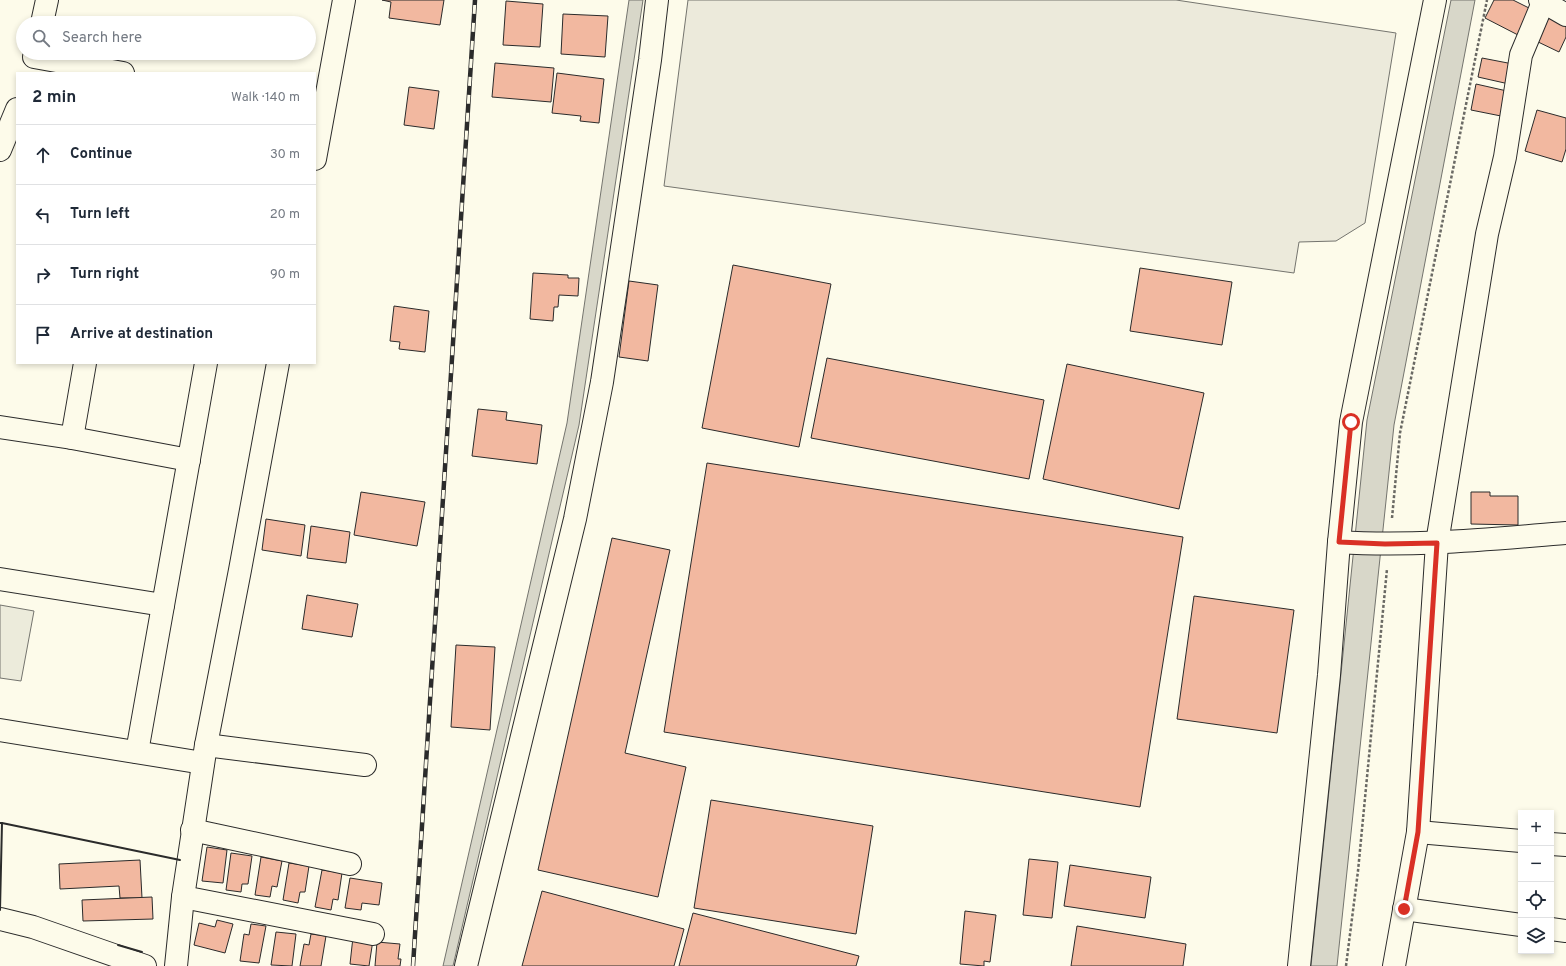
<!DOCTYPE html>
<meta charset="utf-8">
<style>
body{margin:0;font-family:Overpass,sans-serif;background:#f6f6f7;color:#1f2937}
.controls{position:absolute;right:12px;bottom:12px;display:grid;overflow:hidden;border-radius:0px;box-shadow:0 2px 6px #0003}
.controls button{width:36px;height:36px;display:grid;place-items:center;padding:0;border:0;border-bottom:1px solid #e0e1e3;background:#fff;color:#1f2937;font:20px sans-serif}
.stop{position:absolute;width:12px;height:12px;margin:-9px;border:3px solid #d93025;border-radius:50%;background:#fff}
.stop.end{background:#d93025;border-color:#fff;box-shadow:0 1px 4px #0008}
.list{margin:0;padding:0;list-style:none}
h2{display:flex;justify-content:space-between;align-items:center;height:52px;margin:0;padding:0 16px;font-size:17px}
h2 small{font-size:13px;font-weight:400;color:#747a83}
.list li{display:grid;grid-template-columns:26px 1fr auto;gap:12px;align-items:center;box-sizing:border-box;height:60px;padding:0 16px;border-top:1px solid #e0e1e3}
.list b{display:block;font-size:15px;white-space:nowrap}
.list em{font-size:13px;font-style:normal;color:#747a83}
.icon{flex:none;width:22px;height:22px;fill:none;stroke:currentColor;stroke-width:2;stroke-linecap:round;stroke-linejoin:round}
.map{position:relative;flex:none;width:1566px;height:966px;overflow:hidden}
.search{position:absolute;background:#fff;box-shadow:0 2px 6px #0003;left:16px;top:16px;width:300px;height:44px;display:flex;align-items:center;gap:10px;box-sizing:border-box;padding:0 14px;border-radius:22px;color:#747a83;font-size:15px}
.panel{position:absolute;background:#fff;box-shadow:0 2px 6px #0003;left:16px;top:72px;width:300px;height:292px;border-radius:0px}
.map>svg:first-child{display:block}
</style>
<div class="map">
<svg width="1566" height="966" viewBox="0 0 1566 966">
<rect width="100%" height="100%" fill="#fdfbea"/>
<!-- green -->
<polygon fill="#ecebdb" stroke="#74746e" points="0,605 34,611 21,681 0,678"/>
<!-- parking -->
<polygon fill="#eceadb" stroke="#74746e" points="688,0 1176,0 1396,33 1365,223 1336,241 1299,242 1294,273 664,186"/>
<!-- water -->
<g fill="#d8d7c9" stroke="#74746e">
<polygon points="629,0 643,0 579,425 453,966 443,966 567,423"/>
<polygon points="1451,0 1475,0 1394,425 1337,966 1311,966 1367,420"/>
</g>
<!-- building -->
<g fill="#f2b8a0" stroke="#2b2b2b">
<polygon points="382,0 444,0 440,25 389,18 391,2"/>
<polygon points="1494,0 1513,0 1531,9 1518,35 1485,18"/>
<polygon points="506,1 543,4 540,47 503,45"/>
<polygon points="1547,11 1566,20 1566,37 1559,52 1534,40"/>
<polygon points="563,14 608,16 605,57 561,54"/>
<polygon points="1482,58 1513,64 1509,84 1478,77"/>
<polygon points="495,63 554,68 551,102 492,97"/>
<polygon points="557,73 604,79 599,123 580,121 581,116 552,113"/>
<polygon points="1476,84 1507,91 1501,116 1471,110"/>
<polygon points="409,87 439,91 434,129 404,125"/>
<polygon points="1537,110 1566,118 1566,149 1562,162 1525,151"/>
<polygon points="733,265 831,284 799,447 702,428"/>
<polygon points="1140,268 1232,282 1222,345 1130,331"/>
<polygon points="533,273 568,275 568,278 579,278 578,296 559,295 558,307 554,307 553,321 530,319"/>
<polygon points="629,281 658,285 648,361 619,357"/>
<polygon points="394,306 429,311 425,352 399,349 400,342 390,341"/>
<polygon points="827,358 1044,400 1029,479 811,438"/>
<polygon points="1067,364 1204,393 1179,509 1043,479"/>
<polygon points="478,409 507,412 506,420 542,425 537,464 472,456"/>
<polygon points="707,463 1183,537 1140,807 664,732"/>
<polygon points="361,492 425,502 417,546 354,535"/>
<polygon points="1471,492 1490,492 1490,496 1518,496 1518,525 1471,524"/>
<polygon points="266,519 305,525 301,556 262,550"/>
<polygon points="311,526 350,532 346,563 307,558"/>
<polygon points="612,538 670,550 625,753 686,767 658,897 538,870"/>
<polygon points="307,595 358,604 352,637 302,629"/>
<polygon points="1194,596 1294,610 1277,733 1177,719"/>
<polygon points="456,645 495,647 490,730 451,727"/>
<polygon points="711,800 873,826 856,934 694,908"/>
<polygon points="207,847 227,850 223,883 202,881"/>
<polygon points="231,853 252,856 248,884 242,884 241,892 226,890"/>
<polygon points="261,857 282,861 277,887 272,886 270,897 255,895"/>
<polygon points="1029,859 1058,862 1052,918 1023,915"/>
<polygon points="140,860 142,898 120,898 119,886 60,889 59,864"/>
<polygon points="289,863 309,866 305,892 300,892 298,903 283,900"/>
<polygon points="1070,865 1151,877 1145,918 1064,906"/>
<polygon points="322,870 342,873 338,900 333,899 331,910 315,907"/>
<polygon points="350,878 382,883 379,905 362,903 361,910 345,908"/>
<polygon points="542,891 684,929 674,966 522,966"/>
<polygon points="152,897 153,919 83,921 82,900"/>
<polygon points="965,911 996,915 990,962 984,961 984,966 960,964"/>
<polygon points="693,913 859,956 856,966 679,966"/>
<polygon points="217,920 233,924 225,953 194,945 199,923 215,927"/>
<polygon points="251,924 266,926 259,963 240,961 244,934 249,935"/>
<polygon points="1077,926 1186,944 1183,966 1071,966"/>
<polygon points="276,932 296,934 292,966 271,965"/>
<polygon points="311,934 326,936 321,966 300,966 304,944 309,945"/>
<polygon points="353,937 373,940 369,966 350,964"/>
<polygon points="377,942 400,944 398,959 401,959 400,966 375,966"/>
</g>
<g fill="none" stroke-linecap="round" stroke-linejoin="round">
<!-- minor casing -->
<g stroke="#2b2b2b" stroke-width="24">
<g id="minor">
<polyline points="1540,0 1566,15"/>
<polyline points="42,23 47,0"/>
<polyline points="34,57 123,73"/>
<polyline points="0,150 17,109"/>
<polyline points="315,159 344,0"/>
<polyline points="0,427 72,438 189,460"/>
<polyline points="72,438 85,363"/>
<path d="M1339,542C1415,547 1490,539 1566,533"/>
<polyline points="0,579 163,605"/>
<polyline points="0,730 203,763"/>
<polyline points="206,745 365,765"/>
<polyline points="137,752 206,363"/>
<polyline points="192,830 350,864"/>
<polyline points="1418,832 1521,841"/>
<polyline points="1551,844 1566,845"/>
<polyline points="183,897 373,934"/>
<polyline points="1404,909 1521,925"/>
<polyline points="0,919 33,927 145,966"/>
<polyline points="1551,929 1566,931"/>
<polyline points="176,966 183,897 206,745 240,570 278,363"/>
<polyline points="466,966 575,519 602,382 650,60 657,0"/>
<polyline points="1299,966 1329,675 1339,542 1351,422 1435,0"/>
<polyline points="1394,966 1418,832 1437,543 1487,234 1505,157 1521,55 1544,0"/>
</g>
</g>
<!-- path -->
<g stroke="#6a6964" stroke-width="2.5" stroke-dasharray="3 2" stroke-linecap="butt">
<polyline points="1392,518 1400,433 1487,0"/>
<polyline points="1346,966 1358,871 1387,569"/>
</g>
<!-- minor -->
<use href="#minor" stroke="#fdfbea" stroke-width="22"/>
<!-- rail casing -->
<g stroke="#2b2b2b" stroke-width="4.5">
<polyline id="rail" points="413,966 475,0"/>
</g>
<!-- rail -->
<use href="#rail" stroke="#fdfbea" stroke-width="3" stroke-dasharray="9" stroke-linecap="butt"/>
<!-- wall -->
<g stroke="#2b2b2b" stroke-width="2">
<polyline points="0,823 2,823 0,910"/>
<polyline points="2,823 180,860"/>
<polyline points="118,945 142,952"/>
</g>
</g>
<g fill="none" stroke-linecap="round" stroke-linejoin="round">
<!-- route -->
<polyline stroke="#d93025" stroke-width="5" points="1351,422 1339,542 1385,544 1437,543 1418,832 1404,909"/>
</g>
</svg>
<div class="controls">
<button>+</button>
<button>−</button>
<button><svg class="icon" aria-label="locate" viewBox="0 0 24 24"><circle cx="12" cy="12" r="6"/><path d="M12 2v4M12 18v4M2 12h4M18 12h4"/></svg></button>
<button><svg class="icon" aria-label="layers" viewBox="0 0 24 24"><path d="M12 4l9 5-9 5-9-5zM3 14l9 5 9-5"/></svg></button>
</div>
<div class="stop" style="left:1351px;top:422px"></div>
<div class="stop end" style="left:1404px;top:909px"></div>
<div class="search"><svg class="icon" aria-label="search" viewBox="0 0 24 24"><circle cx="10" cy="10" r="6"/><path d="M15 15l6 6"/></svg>Search here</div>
<section class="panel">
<h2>2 min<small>Walk · 140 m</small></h2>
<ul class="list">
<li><svg class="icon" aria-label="ahead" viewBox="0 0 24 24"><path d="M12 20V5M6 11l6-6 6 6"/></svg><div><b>Continue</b></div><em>30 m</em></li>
<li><svg class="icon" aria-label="left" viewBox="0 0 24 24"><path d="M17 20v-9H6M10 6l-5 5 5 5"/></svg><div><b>Turn left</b></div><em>20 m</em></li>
<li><svg class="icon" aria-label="right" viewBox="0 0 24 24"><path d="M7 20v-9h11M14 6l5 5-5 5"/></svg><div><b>Turn right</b></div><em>90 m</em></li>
<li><svg class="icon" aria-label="arrive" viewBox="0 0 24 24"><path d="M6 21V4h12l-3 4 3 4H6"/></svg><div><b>Arrive at destination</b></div></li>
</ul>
</section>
</div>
